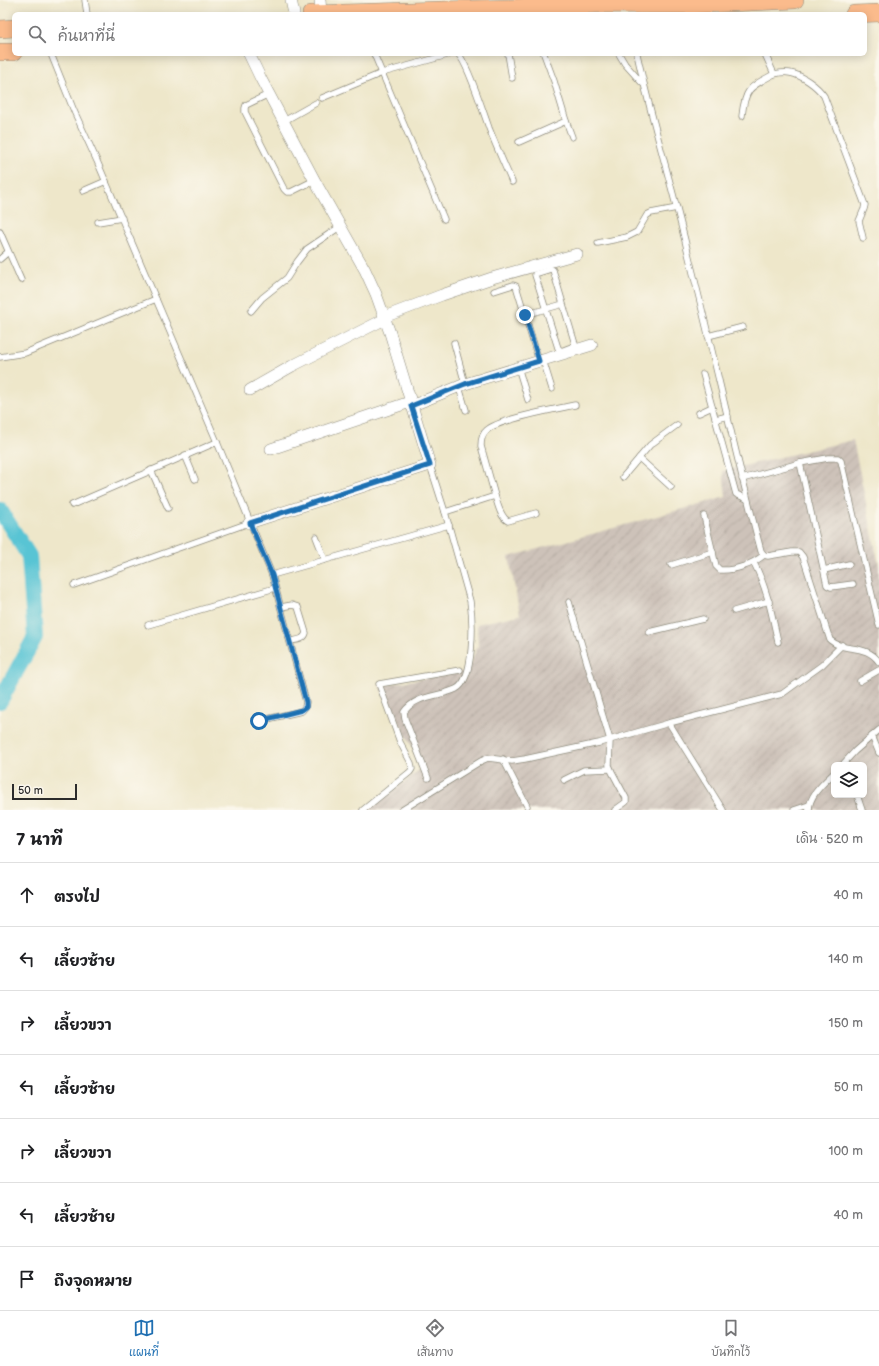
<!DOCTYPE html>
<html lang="th">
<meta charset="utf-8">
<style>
body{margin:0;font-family:"Balsamiq Sans","Playpen Sans Thai",sans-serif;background:#f6f6f6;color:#202124}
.controls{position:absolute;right:12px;bottom:12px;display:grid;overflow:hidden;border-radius:6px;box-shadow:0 2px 10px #0003}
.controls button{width:36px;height:36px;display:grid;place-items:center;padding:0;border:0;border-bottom:1px solid #e0e0e0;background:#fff;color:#202124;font:20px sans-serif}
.scale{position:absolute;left:12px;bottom:10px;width:65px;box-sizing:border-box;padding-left:4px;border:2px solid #2b2b2b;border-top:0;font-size:11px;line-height:14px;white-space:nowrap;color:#2b2b2b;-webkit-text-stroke:3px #fbf7ec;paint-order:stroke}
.stop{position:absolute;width:12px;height:12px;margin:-9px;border:3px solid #1f6fb2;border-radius:50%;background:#fff}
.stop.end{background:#1f6fb2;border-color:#fff;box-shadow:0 1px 4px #0008}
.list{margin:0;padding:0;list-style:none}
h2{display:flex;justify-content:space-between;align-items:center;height:52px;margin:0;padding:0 16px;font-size:17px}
h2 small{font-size:13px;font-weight:400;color:#757577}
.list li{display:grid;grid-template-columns:26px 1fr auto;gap:12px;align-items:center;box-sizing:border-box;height:64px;padding:0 16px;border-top:1px solid #e0e0e0}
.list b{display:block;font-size:15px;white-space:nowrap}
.list em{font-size:13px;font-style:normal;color:#757577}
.icon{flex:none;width:22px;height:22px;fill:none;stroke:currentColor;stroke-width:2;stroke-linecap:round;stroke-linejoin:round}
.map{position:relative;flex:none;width:879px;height:810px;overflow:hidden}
.search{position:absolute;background:#fff;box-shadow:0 2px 10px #0003;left:12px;right:12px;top:12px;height:44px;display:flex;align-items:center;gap:10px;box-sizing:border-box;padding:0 14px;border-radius:6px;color:#757577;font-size:15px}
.sheet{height:500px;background:#fff}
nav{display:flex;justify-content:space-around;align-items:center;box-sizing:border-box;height:56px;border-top:1px solid #e0e0e0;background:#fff;font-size:11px;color:#757577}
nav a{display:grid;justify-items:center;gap:2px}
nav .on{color:#1f6fb2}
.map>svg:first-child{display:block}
</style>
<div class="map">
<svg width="879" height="810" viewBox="0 0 879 810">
<defs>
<pattern id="industrial-furrows" width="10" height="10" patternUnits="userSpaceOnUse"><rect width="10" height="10" fill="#cdc2b9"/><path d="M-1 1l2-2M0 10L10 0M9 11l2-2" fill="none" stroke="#b0a79f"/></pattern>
</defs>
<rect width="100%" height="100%" fill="#fbf7ec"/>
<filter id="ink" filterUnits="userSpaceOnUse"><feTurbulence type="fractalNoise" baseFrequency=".025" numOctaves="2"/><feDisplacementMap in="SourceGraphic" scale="8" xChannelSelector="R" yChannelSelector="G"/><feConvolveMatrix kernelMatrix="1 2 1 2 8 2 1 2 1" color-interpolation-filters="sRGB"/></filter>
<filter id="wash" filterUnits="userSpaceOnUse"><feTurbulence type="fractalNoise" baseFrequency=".012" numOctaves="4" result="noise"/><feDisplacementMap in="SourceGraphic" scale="16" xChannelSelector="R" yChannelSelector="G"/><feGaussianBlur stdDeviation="0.9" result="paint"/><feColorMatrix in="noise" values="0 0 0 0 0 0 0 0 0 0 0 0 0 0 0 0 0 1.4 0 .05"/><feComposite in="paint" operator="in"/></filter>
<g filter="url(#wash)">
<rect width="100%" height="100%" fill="#eee7ca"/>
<!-- industrial -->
<path fill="url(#industrial-furrows)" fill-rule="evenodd" d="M853,440L879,566V810H368L423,767L379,686L467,671L478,646L477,624L520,615L509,557L726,497L723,471ZM834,765H864V795H834Z"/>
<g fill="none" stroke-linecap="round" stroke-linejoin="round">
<!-- river -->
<polyline stroke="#59c4d4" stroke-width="16" points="0,510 29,556 35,637 0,701"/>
</g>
</g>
<g filter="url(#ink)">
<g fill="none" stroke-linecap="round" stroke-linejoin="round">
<!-- lane casing -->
<g stroke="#8c897a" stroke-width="7">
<g id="lane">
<polyline points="85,0 87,14"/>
<polyline points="51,54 74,111 97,161 217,442 272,575 449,525"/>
<polyline points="374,54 444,219"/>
<path d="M458,54C467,61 484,114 489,128C496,146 504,164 512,182"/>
<polyline points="508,54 512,78"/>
<polyline points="619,54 625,64 642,83"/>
<path d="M637,54C652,122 673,189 689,257C714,355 735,454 761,551L764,555L768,556L792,552H799L803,557L830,640C845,653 866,643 879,662"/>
<path d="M765,54L774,74C779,73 785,72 790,73C802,75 817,86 824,96L865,205L864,209L859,221L863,238"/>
<polyline points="269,94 246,105 245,108 245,112 284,189 287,192 291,192 315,180"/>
<polyline points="322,98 382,73 451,54"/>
<path d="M742,116C745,88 750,87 774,74"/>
<polyline points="284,121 316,103"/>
<polyline points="566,121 572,137"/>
<polyline points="519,142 566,121 554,81 544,54"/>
<polyline points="83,191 106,181"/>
<polyline points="98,222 122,218"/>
<polyline points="0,232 21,280"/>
<polyline points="598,243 627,237 637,232 647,215 651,213 677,208"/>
<polyline points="0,259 8,252"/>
<polyline points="494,291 513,285 516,286 539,361"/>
<polyline points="251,311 262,298 287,278 297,262 307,249 341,226"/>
<polyline points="525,315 563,304 553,270 551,269 535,274 535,275 558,348 561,351 574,346 575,344 563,304"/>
<polyline points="708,336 743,327"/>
<polyline points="454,343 465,384"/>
<polyline points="0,357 25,353 156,299"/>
<polyline points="543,360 552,389"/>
<polyline points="518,367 528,400"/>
<polyline points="703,374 736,494 747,499"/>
<polyline points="459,387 466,410"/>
<polyline points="699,413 712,407"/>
<polyline points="716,419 728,416"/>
<polyline points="185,455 195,479"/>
<polyline points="639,458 671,487"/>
<polyline points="800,463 827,585 831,587 853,584"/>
<polyline points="151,470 168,508"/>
<polyline points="623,477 650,445 677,425"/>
<polyline points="742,479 800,463 828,458 838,458 841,461 879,625"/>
<path d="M495,496C498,504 500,517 508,521L536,513"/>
<polyline points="72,505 217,442"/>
<path d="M445,512L495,496L481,446C481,440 482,434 487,430C499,419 556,409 575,405"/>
<path d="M704,516L716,566L720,570C735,571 753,564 764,555"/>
<polyline points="316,537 325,560"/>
<path d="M754,563C767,588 772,615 778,642"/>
<polyline points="671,565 713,552"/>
<polyline points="824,570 849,564"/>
<polyline points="74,585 249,523"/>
<polyline points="569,602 610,740 609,765 612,772 626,798 626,802 615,810"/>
<path d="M281,607L292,605L298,607L306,633C304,640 297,640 291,641"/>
<polyline points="734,611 769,601"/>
<polyline points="148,625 275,588"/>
<polyline points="649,632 703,619"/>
<polyline points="860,681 879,670"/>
<polyline points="259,721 302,711 305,707 306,702 272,575"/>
<polyline points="669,723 723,810"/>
<polyline points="872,736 879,753"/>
<polyline points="503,759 527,806"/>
<polyline points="845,765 844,763 855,751 879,730"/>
<path d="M428,778L405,719L404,712C415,695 439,697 456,689C475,680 473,619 470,601L445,512L430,465"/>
<polyline points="564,780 584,770 610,769"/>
<polyline points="857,795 862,810"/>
<polyline points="363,810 410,772 412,769 411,763 400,742 379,684 460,670"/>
<polyline points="402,810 481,761 488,758 512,761 525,759 599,743 669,723 782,694 822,665 842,645"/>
<polyline points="794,810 809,805"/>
<path d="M809,810C809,795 824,783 834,773"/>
</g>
</g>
<!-- street casing -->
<g stroke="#8c897a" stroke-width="12">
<g id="street">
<polyline points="291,0 294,14"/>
<polyline points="320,0 321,13"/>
<polyline points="249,54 261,79 317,185 365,270 376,294 390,333 430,465 249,523"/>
<polyline points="384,317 442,295 492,278 577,254"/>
<polyline points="250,390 292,366 385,319"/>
<polyline points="411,406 465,384 592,345"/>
<polyline points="271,449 410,402"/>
</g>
</g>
<!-- primary casing -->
<g stroke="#8c897a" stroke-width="18">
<g id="primary">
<polyline points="311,14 541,7 601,4 682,5 795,0"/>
<polyline points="854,14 879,13"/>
<polyline points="0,29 14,28"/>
<polyline points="0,52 14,52"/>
</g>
</g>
<!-- lane -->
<use href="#lane" stroke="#fff" stroke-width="5.5"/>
<!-- street -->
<use href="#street" stroke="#fff" stroke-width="11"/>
<!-- primary -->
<use href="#primary" stroke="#fbbb8c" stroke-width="17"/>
</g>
</g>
<g fill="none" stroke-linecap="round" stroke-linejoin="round" filter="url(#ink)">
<!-- route -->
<polyline stroke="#1f6fb2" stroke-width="5" points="259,721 302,710 306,707 306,702 272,575 250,523 430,465 411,406 465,384 539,361 525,315"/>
</g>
</svg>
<div class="controls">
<button><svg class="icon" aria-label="layers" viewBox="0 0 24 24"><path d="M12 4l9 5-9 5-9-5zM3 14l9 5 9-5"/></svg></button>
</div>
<div class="scale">50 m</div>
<div class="stop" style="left:259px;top:721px"></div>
<div class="stop end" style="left:525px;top:315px"></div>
<div class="search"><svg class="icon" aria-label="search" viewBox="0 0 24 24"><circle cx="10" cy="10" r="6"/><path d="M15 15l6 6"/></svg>ค้นหาที่นี่</div>
</div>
<section class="sheet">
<h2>7 นาที<small>เดิน · 520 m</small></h2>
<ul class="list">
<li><svg class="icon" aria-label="ahead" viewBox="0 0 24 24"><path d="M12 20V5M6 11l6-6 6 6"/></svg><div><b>ตรงไป</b></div><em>40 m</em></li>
<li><svg class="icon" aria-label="left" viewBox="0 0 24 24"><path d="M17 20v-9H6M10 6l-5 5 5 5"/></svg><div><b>เลี้ยวซ้าย</b></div><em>140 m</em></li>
<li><svg class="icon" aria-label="right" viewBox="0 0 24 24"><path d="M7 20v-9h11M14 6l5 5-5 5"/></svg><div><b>เลี้ยวขวา</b></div><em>150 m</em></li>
<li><svg class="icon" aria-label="left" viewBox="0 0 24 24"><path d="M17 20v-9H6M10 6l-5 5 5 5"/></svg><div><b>เลี้ยวซ้าย</b></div><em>50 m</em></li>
<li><svg class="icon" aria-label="right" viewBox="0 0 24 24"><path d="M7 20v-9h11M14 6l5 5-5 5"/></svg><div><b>เลี้ยวขวา</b></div><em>100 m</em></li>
<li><svg class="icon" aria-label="left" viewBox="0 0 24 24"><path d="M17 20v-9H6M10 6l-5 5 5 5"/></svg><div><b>เลี้ยวซ้าย</b></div><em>40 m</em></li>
<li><svg class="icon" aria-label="arrive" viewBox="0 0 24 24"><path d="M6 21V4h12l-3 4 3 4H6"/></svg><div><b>ถึงจุดหมาย</b></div></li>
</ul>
</section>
<nav>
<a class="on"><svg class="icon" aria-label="map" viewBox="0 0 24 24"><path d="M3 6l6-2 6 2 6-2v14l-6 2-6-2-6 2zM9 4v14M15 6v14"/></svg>แผนที่</a>
<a><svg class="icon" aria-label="directions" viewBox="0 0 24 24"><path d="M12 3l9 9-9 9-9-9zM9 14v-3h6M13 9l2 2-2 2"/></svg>เส้นทาง</a>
<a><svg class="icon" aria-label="saved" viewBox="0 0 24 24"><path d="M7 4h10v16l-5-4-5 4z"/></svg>บันทึกไว้</a>
</nav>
